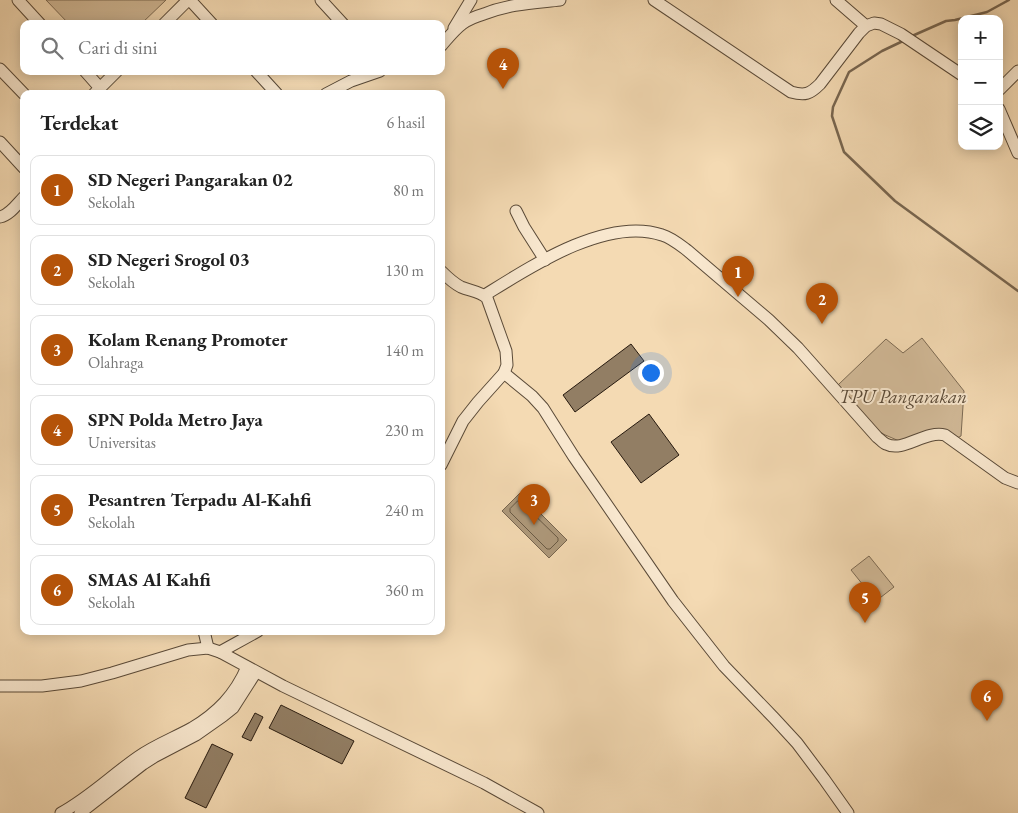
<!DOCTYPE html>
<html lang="id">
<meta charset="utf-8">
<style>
body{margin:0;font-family:"EB Garamond",serif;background:#f6f6f6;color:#222}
.controls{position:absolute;right:15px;top:15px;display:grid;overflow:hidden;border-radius:10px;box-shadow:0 2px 12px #0003}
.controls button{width:45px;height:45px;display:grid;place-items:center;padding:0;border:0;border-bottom:1px solid #e0e0e0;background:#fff;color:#222;font:25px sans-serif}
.you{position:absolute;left:650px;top:372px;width:18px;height:18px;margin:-12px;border:4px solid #fff;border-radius:50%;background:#1a73e8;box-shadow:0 0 0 8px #1a73e833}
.badge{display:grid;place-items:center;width:32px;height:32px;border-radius:50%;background:#b45309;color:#fff;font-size:16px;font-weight:700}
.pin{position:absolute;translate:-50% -41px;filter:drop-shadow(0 1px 2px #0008)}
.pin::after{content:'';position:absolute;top:26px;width:18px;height:15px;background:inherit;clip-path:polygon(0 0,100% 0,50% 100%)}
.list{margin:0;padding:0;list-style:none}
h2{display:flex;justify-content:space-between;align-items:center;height:65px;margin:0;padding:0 20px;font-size:21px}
h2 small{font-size:16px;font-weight:400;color:#767676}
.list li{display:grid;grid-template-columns:32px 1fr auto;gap:15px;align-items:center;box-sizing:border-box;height:70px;margin:0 10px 10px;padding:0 10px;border:1px solid #e0e0e0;border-radius:10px}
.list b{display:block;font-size:19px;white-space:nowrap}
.list p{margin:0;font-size:16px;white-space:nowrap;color:#767676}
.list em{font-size:16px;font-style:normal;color:#767676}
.icon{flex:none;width:28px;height:28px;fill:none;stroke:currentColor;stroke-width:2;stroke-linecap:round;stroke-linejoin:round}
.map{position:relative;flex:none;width:1018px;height:813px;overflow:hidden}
.search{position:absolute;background:#fff;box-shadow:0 2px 12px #0003;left:20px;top:20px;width:425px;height:55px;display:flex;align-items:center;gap:12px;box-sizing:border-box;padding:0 18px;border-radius:10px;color:#767676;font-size:19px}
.panel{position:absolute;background:#fff;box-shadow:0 2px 12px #0003;left:20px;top:90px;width:425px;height:545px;border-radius:10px}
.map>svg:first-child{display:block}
</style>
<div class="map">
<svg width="1018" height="813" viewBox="0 0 1018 813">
<rect width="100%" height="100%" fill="#f4dab3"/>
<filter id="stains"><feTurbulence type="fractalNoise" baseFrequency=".004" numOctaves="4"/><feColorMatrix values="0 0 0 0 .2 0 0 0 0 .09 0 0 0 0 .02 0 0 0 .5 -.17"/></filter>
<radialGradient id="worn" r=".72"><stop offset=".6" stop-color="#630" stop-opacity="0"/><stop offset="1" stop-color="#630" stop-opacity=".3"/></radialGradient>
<!-- green -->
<g fill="#d1b997" stroke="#7c6a53">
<polygon points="46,0 166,0 141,24 69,24"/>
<polygon points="922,338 964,391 961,436 957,438 942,434 906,444 883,434 869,424 838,385 886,339 903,353"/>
<polygon points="869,556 894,587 876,601 851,570"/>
</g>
<!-- water -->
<polygon fill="#ae997b" stroke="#786650" points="520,493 567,540 549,558 502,511"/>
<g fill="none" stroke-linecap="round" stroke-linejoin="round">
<!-- shore -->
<polygon stroke="#6a5a45" stroke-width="1" points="518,501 521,502 558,538 558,541 550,549 547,549 510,512 510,509"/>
<!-- stream -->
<g stroke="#786650" stroke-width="2.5">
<polyline points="912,36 946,21 955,20 987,12 1009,0"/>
<polyline points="903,41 882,51 849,72 833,107 832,116 844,152 895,201 1018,291"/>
</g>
</g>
<!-- building -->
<g fill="#927e64" stroke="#271a0f">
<polygon points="631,344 644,361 575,412 563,395"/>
<polygon points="649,414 679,455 641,483 611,442"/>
<polygon points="281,705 354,741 342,764 269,728"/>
<polygon points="255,713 263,717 251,741 242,737"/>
<polygon points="212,744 233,754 206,808 185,798"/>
</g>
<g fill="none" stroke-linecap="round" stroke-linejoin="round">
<!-- minor casing -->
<g stroke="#5a4a38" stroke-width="13">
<g id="minor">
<polyline points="18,0 40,24"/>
<polyline points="190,0 212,24"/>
<polyline points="321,0 343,24"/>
<path d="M654,0L791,92C805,96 810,94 820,84L859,33L866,26L874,23L881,24L901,34L962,75"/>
<polyline points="836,0 866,26"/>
<polyline points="164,24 188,0"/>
<polyline points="454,28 471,0"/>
<path d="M441,46C448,38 454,30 462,24C469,19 477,16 484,14C509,4 534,3 560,0"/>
<polyline points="0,69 24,94"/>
<polyline points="85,71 100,88"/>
<polyline points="256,71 277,94"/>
<polyline points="999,90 1018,71"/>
<polyline points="94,94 117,71"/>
<polyline points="326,94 351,81 380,71"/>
<polyline points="999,109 1018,153"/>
<polyline points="0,142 24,168"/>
<polyline points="516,211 524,227 545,260"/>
<path d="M0,217C10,215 17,204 24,197"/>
<path d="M441,271C447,277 453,283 461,287C470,291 480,291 487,298L506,351L507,365L504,373L478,402L463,421L441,465"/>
<path d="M485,295C530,267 607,216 662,235C672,238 680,245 688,251L769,320L798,348L877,437C880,439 883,443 886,444C903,453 925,430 945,435L1005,478L1018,483"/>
<polyline points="504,373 532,396 543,408 574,457 673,601 724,666 774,718 797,743 824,779 848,813"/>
<polyline points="204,631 208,648"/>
<polyline points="220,652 283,686 484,783 538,813"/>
<polyline points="0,686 42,686 81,681 112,673 188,650 208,648 220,652 258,631"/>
<path d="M61,813C89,798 112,775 138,757C155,745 174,738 192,728C217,713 235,695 247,667"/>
<polyline points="80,813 143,764 154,757 196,735 223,716 233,708 256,672"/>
</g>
</g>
<!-- minor -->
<use href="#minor" stroke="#f8e7ce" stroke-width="11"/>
</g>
<g text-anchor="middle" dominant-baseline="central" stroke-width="4" stroke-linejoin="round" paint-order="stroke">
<!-- park labels -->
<g font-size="19" font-style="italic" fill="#5a4a38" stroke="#f8e7ce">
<text x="903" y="396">TPU Pangarakan</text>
</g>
</g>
<rect width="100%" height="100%" filter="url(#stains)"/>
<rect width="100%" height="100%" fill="url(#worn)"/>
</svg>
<div class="controls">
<button>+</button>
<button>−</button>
<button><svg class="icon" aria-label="layers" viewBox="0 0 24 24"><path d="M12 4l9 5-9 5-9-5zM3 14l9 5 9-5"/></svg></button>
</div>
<div class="you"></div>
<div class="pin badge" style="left:738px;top:297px">1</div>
<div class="pin badge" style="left:822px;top:324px">2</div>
<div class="pin badge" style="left:534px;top:525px">3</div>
<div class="pin badge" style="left:503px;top:89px">4</div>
<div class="pin badge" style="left:865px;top:623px">5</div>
<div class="pin badge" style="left:987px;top:721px">6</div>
<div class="search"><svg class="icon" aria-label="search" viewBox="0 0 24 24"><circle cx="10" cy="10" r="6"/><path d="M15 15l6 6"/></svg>Cari di sini</div>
<section class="panel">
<h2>Terdekat<small>6 hasil</small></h2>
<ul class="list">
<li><span class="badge">1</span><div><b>SD Negeri Pangarakan 02</b><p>Sekolah</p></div><em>80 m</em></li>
<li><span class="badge">2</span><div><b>SD Negeri Srogol 03</b><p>Sekolah</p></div><em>130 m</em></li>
<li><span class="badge">3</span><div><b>Kolam Renang Promoter</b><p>Olahraga</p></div><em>140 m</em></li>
<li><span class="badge">4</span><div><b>SPN Polda Metro Jaya</b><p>Universitas</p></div><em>230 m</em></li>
<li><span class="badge">5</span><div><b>Pesantren Terpadu Al-Kahfi</b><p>Sekolah</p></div><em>240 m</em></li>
<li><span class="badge">6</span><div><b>SMAS Al Kahfi</b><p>Sekolah</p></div><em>360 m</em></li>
</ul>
</section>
</div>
